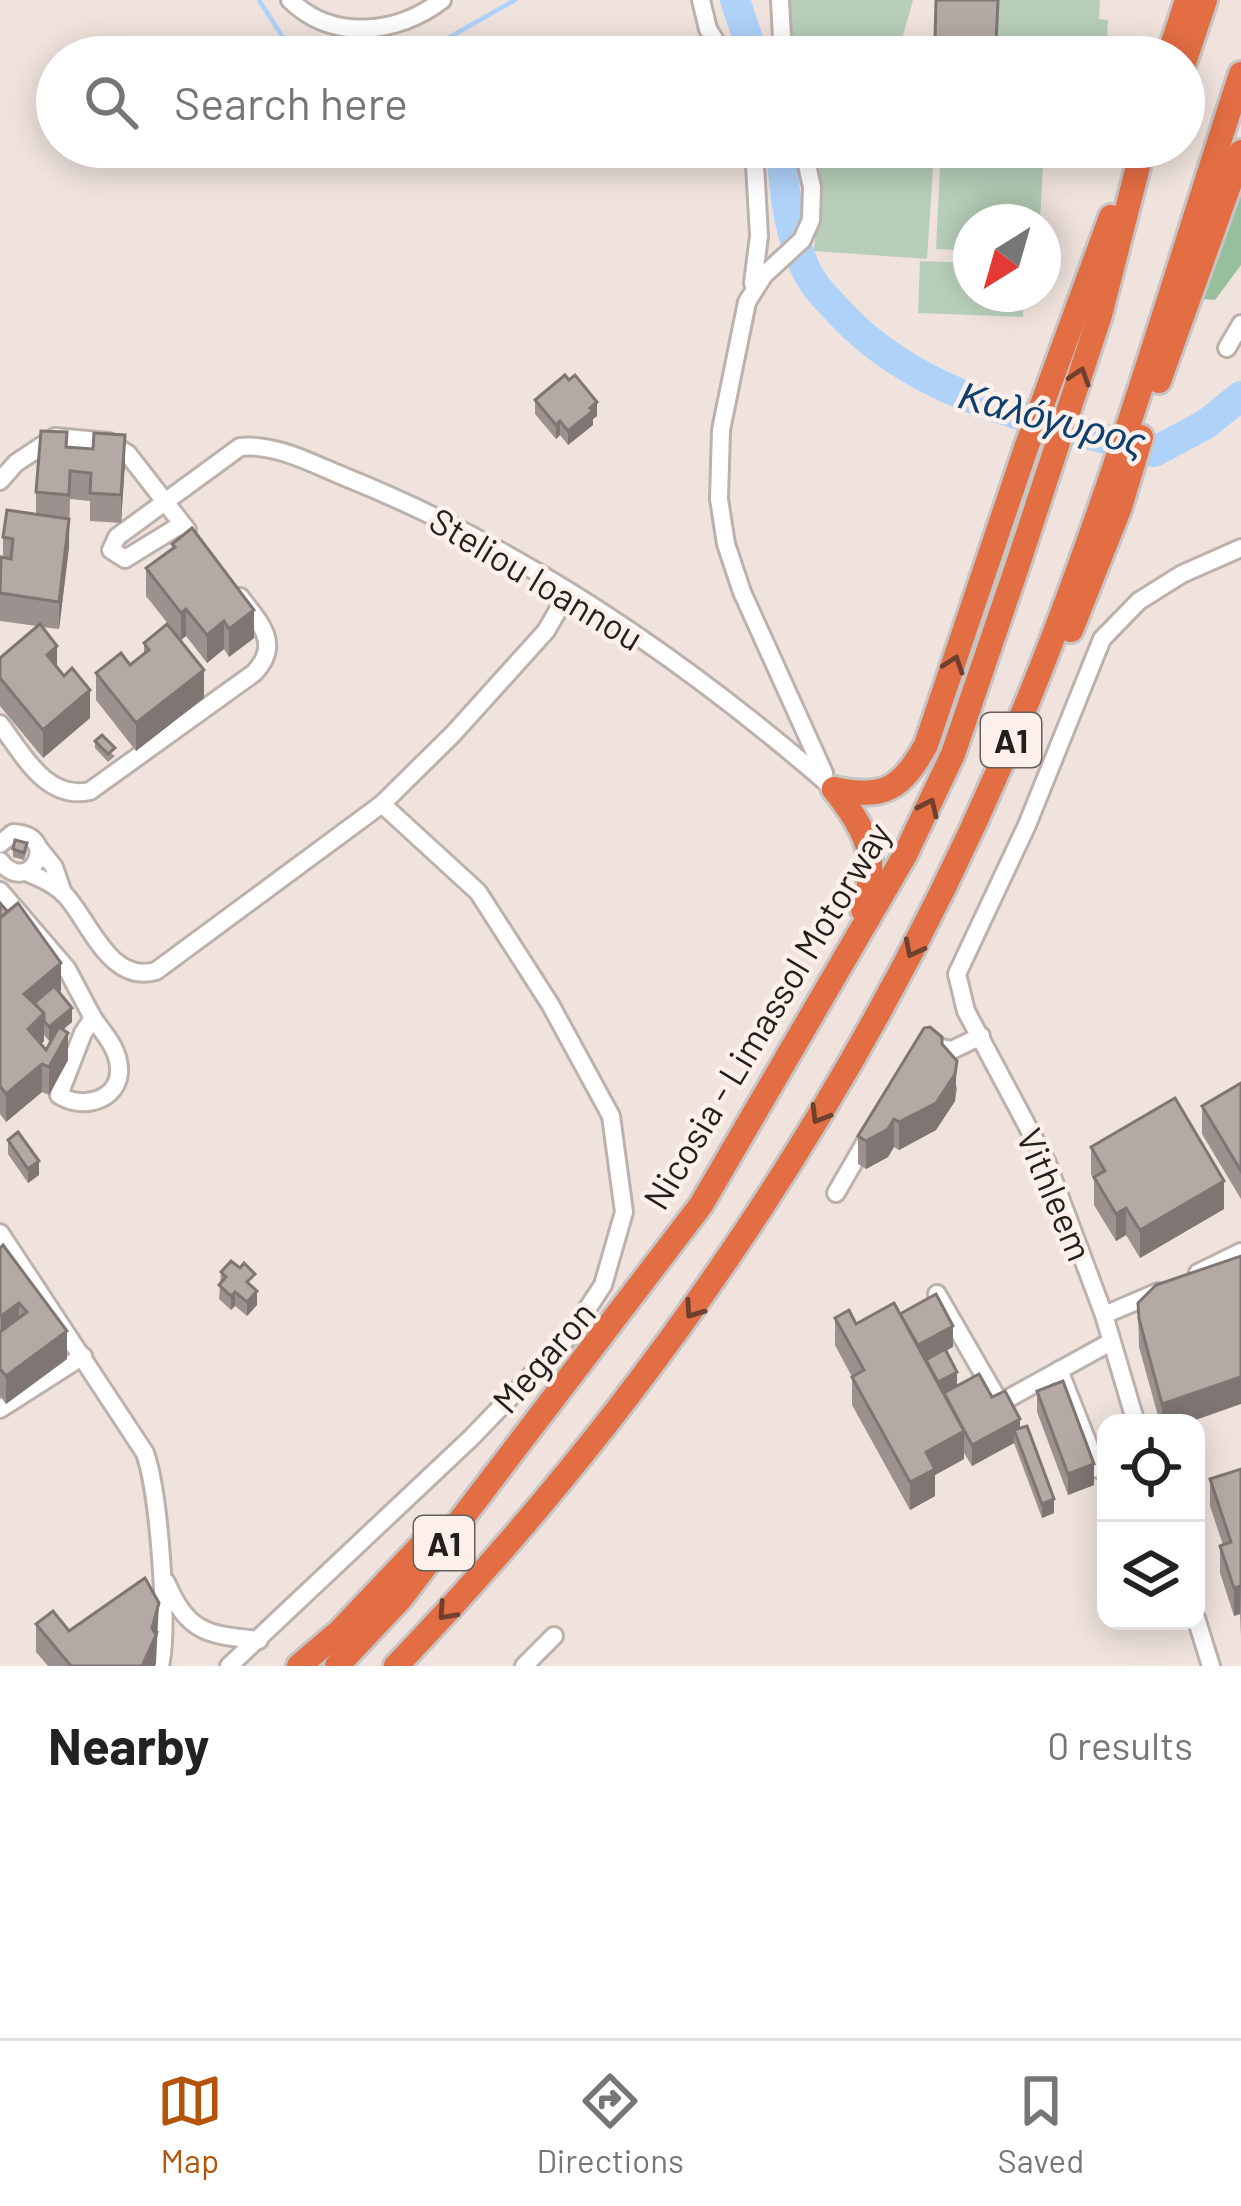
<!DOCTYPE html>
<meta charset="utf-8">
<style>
body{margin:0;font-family:Barlow,sans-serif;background:#f2f2f2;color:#222}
.controls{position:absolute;right:36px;bottom:36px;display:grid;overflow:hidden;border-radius:24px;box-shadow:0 6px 30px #0003}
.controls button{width:108px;height:108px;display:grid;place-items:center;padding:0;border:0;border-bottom:3px solid #e0e0e0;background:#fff;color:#222;font:60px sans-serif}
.compass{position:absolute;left:953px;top:204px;width:108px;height:108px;border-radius:50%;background:#fff;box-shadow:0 6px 30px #0003;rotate:217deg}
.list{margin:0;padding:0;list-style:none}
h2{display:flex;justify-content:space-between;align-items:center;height:156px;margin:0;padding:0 48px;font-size:51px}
h2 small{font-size:39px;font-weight:400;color:#767676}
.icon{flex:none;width:66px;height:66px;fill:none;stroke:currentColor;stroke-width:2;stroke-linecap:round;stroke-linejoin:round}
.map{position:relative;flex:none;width:1241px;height:1666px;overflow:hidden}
.search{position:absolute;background:#fff;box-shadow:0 6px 30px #0003;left:36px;right:36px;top:36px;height:132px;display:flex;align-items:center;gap:30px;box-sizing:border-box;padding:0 42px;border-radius:66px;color:#767676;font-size:45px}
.sheet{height:372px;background:#fff}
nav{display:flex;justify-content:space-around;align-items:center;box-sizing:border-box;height:168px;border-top:3px solid #e0e0e0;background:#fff;font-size:33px;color:#767676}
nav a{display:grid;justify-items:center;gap:6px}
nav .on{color:#b45309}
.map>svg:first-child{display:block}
</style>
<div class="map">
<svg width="1241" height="1666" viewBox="0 0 1241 1666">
<rect width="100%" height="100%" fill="#f0e3de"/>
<!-- green -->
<g fill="#b7ceb8">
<polygon points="788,0 913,0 897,57 861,57 779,34"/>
<polygon points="937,0 1100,0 1099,19 1108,20 1106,57 997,57 998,18"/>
<polygon points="821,147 934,153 927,259 814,251"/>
<polygon points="941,147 1044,147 1040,222 971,222 971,251 936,249"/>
<polygon points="920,261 971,263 971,294 1024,294 1023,317 918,313"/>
</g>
<!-- forest -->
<polygon fill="#98bf9b" points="1241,192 1241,265 1215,300 1202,299"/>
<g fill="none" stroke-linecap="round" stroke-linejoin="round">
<!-- stream -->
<g stroke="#afd2f9" stroke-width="4.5">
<polyline points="259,0 293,53 308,57"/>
<polyline points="401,57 441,42 515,0"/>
</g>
<!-- river -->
<g stroke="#afd2f9" stroke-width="30">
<polyline points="735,0 754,57"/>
<path d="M781,147C784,188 787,225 803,263C811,284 826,298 841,314C922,401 1044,421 1154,452L1206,424L1241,396"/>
</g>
<!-- minor casing -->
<g stroke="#bdb1ac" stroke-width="22">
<g id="minor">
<path d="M290,0C333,42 398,34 442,0"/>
<polyline points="701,0 708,29 725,57"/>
<polyline points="780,0 783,57"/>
<polyline points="803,147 812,187 811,220 802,240 764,275 747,302 721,430 719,499 726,544 742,592 824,773"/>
<polyline points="753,283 759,236 754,147"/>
<polyline points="1227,348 1241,324"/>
<polyline points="0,481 16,463 55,437 109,442 128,454 187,530"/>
<path d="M182,524L125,559L111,550L117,537L240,447C275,443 313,464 345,477C525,549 688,662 834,789"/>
<path d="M0,724C23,754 46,801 90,791L254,673C282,644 260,623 240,597"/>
<path d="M0,844L13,833C63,835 29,898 0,861"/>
<polyline points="38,847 54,867 63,893"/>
<path d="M26,872C41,878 57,885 67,897C91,925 111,984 156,971L382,804L453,734L546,631L568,593"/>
<polyline points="0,891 67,969 93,1018"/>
<path d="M93,1018C102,1031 115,1045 118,1061C126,1098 85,1112 59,1095L83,1033Z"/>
<polyline points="927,1045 952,1050 981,1036"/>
<polyline points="836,1193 869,1136"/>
<path d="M0,1233L145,1453C159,1493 169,1624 160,1666"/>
<polyline points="1198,1273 1241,1252"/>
<polyline points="937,1294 1000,1403 1109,1343"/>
<polyline points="1104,1315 1158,1292"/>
<polyline points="1059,1370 1098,1469"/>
<polyline points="0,1409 83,1356"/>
<polyline points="1136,1423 1104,1315 1047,1163 966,1011 957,974 1027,825 1102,639 1139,601 1182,574 1241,548"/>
<path d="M166,1582C188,1633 207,1635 259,1640"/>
<polyline points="1196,1618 1211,1666"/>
<polyline points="229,1666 471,1438 570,1335 603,1285 624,1212 611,1116 550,1004 478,892 382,804"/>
<polyline points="524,1666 554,1636"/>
</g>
</g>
<!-- highway casing -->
<g stroke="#c6c5c4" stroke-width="30">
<g id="highway">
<polyline points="1173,43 1187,0"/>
<polyline points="1184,63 1205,0"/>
<polyline points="1159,381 1241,152"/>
<polyline points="1071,630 1120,507 1141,437"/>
<path d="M834,789C885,800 902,788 926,745L1026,448L1111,217"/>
<path d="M834,789C867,831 880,857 863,910"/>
<polyline points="299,1666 339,1632 433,1533"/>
<polyline points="337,1666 401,1598 701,1205 905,855 953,754 1018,564 1100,315 1143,147"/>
<path d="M396,1666C665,1386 882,1059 1029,698C1112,495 1173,282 1241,74"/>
</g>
</g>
<!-- minor -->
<use href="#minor" stroke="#fff" stroke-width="16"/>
<!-- highway -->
<use href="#highway" stroke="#e36e44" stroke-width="24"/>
</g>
<!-- wall -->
<g fill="#9c918e" fill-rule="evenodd">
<polygon points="936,0 998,0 997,57 935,57"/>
<polygon points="535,400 597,416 593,419 593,425 568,445 560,435 556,439 535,414"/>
<polygon points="67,447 125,462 121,523 90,521 90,501 70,499 69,547 59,629 41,627 57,667 90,718 43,758 0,706 0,658 37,626 0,621 0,565 3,558 3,537 36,514 36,492"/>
<polygon points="172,544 254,638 229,657 224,649 207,663 186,636 181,640 146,596 146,568 172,549"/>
<polygon points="144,643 204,698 136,751 96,700 96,673 130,665 144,655"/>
<polygon points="95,741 115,756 108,762 95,748"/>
<polygon points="13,849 27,850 24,860 13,857"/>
<path d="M0,903L61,991L59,992L72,1022L63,1030L68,1060L49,1095L42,1092L6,1122L0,1114ZM44,1035L49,1041L53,1038L46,1050L41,1044L44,1041Z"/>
<polygon points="942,1045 957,1088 955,1101 936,1130 899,1150 894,1147 888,1157 866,1169 858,1164 858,1136"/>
<polygon points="1241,1083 1241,1199 1202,1134 1202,1106"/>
<polygon points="8,1140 39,1175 28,1183 8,1154"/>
<polygon points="1091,1147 1224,1209 1140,1258 1126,1235 1116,1241 1094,1205 1094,1181 1091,1174"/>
<polygon points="0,1248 67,1359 6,1404 0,1396"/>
<polygon points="221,1272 255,1288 257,1305 247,1316 235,1306 231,1310 219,1299"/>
<polygon points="1138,1303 1187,1423 1160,1423 1139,1347"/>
<polygon points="900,1314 953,1347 945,1351 957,1386 992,1397 1020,1428 1054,1513 1042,1518 1014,1443 972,1466 964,1453 964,1459 935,1475 935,1496 910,1510 852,1405 852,1377 835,1345 835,1318 856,1324"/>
<polygon points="1037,1391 1094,1485 1068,1495 1037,1412"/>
<polygon points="1241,1469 1241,1637 1240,1614 1234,1616 1220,1573 1220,1546 1223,1545 1210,1506 1210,1479"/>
<polygon points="36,1624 69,1631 159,1631 156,1641 156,1663 155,1666 48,1666 36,1652"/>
</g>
<!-- shaded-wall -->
<g fill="#7f7674">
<polygon points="597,402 597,416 593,419 593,425 568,445 568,431"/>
<polygon points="560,421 560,435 556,439 556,425"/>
<polygon points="125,435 125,462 121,523 121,495"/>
<polygon points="69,519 69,547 59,629 59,602"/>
<polygon points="186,609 186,636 181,640 181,613"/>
<polygon points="254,610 254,638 229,657 229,629"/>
<polygon points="224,621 224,649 207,663 207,635"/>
<polygon points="57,646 57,673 47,655"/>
<polygon points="204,670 204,698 136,751 136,723"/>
<polygon points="90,690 90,718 43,758 43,730"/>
<polygon points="61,963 61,991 36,1011 24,994"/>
<polygon points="72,1008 72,1022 49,1041 49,1027"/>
<polygon points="44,1013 44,1041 28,1057 28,1029"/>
<polygon points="68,1033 68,1060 49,1095 49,1067"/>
<polygon points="957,1061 955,1101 936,1130 899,1150 899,1122"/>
<polygon points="42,1064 42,1092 6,1122 6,1094"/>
<polygon points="894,1119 894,1147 888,1157 866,1169 866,1141"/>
<polygon points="39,1161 39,1175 28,1183 28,1169"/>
<polygon points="1224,1181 1224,1209 1140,1258 1140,1230"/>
<polygon points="1126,1208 1126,1235 1116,1241 1116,1214"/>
<polygon points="257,1291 257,1305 247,1316 247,1302"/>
<polygon points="235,1292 235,1306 231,1310 231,1296"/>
<polygon points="19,1303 19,1330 1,1344 1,1316"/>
<polygon points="953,1326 953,1347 917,1366 917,1345"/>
<polygon points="67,1331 67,1359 6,1404 6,1376"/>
<polygon points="957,1372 957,1386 935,1397 935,1383"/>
<polygon points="1241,1377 1241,1404 1187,1423 1162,1423 1162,1404"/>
<polygon points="1020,1419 1020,1440 1014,1430 1014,1443 972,1466 972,1445"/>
<polygon points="964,1431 964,1459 935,1475 935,1496 910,1510 910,1482 926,1452"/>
<polygon points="1094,1464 1094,1485 1068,1495 1068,1474"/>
<polygon points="1054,1499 1054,1513 1042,1518 1042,1504"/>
<polygon points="1241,1586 1240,1614 1234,1616 1234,1588"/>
<polygon points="159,1603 156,1663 155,1666 142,1666"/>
</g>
<!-- building -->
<g fill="#b5a9a5" stroke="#7f7674" stroke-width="3">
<polygon points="936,0 998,0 996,44 935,41"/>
<polygon points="565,375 569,380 575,375 597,402 590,408 593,411 568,431 560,421 556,425 535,400"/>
<polygon points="41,431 67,432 66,447 93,449 94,433 125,435 121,495 90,493 91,473 70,471 69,495 36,492"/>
<polygon points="7,510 69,519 59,602 0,593 1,557 11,559 13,539 3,537"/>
<polygon points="192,528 254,610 229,629 224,621 207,635 186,609 181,613 146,568 175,547 172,544"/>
<polygon points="40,624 57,646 47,655 64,676 72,668 90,690 43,730 0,678 0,658"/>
<polygon points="167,624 204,670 136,723 96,673 121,653 130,665 149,650 144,643"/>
<polygon points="102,735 115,748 108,754 95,741"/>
<polygon points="15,840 27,843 24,853 13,849"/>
<polygon points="0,903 8,912 0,918"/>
<polygon points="18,903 61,963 24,994 44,1013 28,1029 46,1050 59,1027 68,1033 49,1067 42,1064 6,1094 0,1086 0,918"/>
<polygon points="54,986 72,1008 49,1027 44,1021 44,1013 34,1003"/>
<polygon points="930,1027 942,1037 942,1044 957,1061 955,1074 936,1103 899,1122 894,1119 888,1129 866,1141 858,1136 924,1028"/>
<polygon points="1241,1083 1241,1171 1202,1106"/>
<polygon points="1175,1098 1224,1181 1140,1230 1126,1208 1116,1214 1094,1177 1105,1171 1091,1147"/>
<polygon points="18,1132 39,1161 28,1169 8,1140"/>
<polygon points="3,1245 67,1331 6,1376 0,1369 0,1332 27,1312 19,1303 1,1316 0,1315 0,1248"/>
<polygon points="1241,1256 1241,1377 1162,1404 1139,1319 1138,1303 1156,1285"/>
<polygon points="231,1261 240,1268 244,1263 255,1274 247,1282 257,1291 247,1302 235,1292 231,1296 219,1285 226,1277 221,1272"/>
<polygon points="936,1294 953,1326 918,1345 900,1314"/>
<polygon points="894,1303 964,1431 926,1452 935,1469 910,1482 852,1377 864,1370 835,1318 849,1310 856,1324"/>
<polygon points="945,1349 957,1372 938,1382 926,1360"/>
<polygon points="979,1374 992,1397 1005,1391 1020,1419 972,1445 944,1393"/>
<polygon points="1063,1381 1094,1464 1068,1474 1037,1391"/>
<polygon points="1027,1426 1054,1499 1042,1504 1014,1430"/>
<polygon points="1241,1469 1241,1586 1234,1588 1220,1546 1231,1542 1210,1479"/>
<polygon points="145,1578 159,1603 152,1628 156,1635 142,1666 71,1666 36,1624 53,1611 69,1631"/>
</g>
<!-- one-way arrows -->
<defs><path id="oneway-chevron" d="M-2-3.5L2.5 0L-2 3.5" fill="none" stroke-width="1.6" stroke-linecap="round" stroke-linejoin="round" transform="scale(3)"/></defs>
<g stroke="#703f2d">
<use href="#oneway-chevron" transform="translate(1080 376) rotate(-72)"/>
<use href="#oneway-chevron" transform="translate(954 664) rotate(-71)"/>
<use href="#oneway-chevron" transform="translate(929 807) rotate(-65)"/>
<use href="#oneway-chevron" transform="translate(913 949) rotate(117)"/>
<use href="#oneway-chevron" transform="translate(819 1115) rotate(121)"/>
<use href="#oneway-chevron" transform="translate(693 1310) rotate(125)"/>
<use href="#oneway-chevron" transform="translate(446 1612) rotate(132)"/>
</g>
<g text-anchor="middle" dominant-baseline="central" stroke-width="9" stroke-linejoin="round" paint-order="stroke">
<!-- shield labels -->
<g fill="#fdf0eb" stroke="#645e5b" stroke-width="3">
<rect x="981" y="713" width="60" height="54" rx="9"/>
<rect x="414" y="1516" width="60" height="54" rx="9"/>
</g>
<g font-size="33" font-weight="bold" fill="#231f1d">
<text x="1011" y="740">A1</text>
<text x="444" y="1543">A1</text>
</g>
<!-- street labels -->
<g font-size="36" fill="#231f1d" stroke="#fdf0eb">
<text transform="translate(537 578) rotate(31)">Steliou Ioannou</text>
<text transform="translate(766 1015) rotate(-59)">Nicosia - Limassol Motorway</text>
<text transform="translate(1056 1194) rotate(67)">Vithleem</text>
<text transform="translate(543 1356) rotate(-49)">Megaron</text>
</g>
<!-- water labels -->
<g font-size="39" font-style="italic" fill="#0d406f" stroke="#fdf0eb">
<text transform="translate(1053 417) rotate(15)">Καλόγυρος</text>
</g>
</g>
</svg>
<div class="controls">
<button><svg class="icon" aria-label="locate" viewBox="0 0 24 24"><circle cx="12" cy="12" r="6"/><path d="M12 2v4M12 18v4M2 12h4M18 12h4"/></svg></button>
<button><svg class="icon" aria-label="layers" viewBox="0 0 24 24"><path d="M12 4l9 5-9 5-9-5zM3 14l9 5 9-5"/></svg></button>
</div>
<svg class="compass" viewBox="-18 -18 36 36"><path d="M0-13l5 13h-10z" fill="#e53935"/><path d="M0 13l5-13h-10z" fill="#767676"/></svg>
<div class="search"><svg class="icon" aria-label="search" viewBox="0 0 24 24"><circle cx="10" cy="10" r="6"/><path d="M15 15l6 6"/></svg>Search here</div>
</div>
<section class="sheet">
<h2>Nearby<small>0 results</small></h2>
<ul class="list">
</ul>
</section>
<nav>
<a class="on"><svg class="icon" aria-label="map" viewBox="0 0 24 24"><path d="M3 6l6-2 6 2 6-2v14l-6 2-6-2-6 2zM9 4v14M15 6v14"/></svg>Map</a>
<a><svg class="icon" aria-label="directions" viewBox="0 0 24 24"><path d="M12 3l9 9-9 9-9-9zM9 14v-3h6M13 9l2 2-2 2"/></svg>Directions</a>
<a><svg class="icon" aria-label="saved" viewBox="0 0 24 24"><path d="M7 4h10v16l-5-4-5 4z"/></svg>Saved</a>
</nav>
